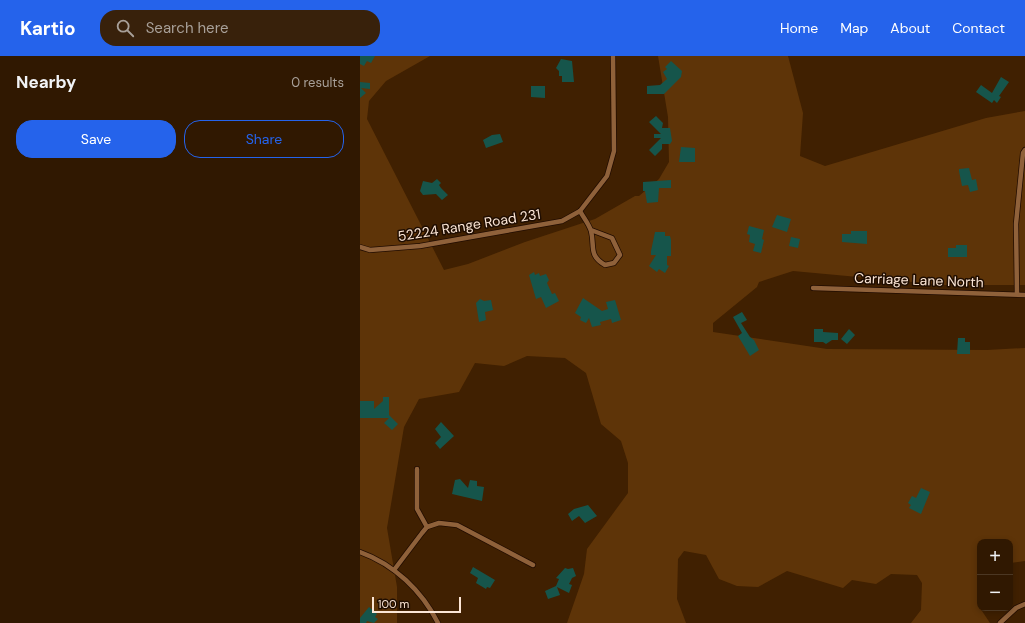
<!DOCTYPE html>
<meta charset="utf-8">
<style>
body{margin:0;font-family:"DM Sans",sans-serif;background:#38210b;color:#f1f3f6}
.controls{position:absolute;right:12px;bottom:12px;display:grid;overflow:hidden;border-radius:8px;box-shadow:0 2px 6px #0003}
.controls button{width:36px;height:36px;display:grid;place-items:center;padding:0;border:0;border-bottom:1px solid #4b3723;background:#301801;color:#f1f3f6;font:20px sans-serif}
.scale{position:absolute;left:12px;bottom:10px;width:89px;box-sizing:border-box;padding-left:4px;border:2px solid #fce6d6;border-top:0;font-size:11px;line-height:14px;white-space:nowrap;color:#fce6d6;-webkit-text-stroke:3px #1f0d01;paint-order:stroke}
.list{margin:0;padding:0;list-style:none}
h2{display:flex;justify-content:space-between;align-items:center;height:52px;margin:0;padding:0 16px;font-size:17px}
h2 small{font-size:13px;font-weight:400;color:#a8a099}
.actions{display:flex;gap:8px;padding:12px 16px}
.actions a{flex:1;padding:9px 0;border:1px solid #2563eb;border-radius:16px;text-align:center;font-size:14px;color:#2563eb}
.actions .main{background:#2563eb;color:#fff}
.icon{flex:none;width:22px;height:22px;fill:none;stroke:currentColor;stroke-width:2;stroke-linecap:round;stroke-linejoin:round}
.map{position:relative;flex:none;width:665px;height:567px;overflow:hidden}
header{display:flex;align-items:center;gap:24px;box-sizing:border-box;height:56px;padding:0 20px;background:#2563eb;color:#fff}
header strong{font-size:19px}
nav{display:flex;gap:22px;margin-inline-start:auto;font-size:14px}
.search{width:280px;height:36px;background:#38210b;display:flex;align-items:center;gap:10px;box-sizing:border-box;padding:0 14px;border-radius:16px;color:#a8a099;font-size:15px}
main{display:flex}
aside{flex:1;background:#301801}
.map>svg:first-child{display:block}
</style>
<header>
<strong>Kartio</strong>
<div class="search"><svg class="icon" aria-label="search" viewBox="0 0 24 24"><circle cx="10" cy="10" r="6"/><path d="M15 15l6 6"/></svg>Search here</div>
<nav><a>Home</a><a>Map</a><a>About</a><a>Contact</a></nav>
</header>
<main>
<aside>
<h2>Nearby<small>0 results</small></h2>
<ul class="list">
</ul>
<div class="actions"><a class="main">Save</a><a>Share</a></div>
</aside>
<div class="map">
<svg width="665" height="567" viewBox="0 0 665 567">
<rect width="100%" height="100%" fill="#402001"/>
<!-- green -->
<polygon fill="#5e3408" points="0,0 70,0 26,25 9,45 7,63 84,214 108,208 165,186 235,163 275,140 279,140 299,123 309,106 308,61 298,0 428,0 443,57 440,100 465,110 626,62 665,55 665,229 585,229 433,215 399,226 397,231 353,267 353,276 467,293 627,294 665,292 665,505 650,507 650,486 620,486 620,552 630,567 551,567 561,554 562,527 557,519 531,518 516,528 492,524 483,532 427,515 398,531 377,530 359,523 346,499 324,495 318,503 317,543 326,567 207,567 224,518 227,493 268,437 268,407 261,385 241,368 226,317 205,302 167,300 144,310 115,307 99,336 59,343 44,371 27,472 37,531 37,567 0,567"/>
<!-- building -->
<g fill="#16554b">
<polygon points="0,0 15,0 11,7 7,5 4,10 0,8"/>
<polygon points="201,3 212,5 214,26 202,26 202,20 199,20 199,15 196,12"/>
<polygon points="311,5 322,15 321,21 304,38 287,38 287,30 300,29 307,23 303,16 307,13 305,11"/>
<polygon points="641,21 649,26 639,40 641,41 637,47 634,44 632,47 616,36 621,29 632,37"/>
<polygon points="0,26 10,27 10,33 1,32 6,37 0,42"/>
<polygon points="171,30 185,30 185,42 171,41"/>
<polygon points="296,60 303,67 302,72 310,72 312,85 310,88 302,88 302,93 295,100 289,94 301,82 294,82 294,78 301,78 289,66"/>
<polygon points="140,78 143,86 126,92 123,84 132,79"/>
<polygon points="321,91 335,92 335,106 319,106"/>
<polygon points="609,112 612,124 616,123 618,134 610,136 608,129 602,130 599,115 599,113"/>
<polygon points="77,123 81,127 79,129 81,132 88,139 82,144 76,138 63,139 60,135 63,125 72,127"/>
<polygon points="311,124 311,132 299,132 298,146 287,147 285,135 283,135 283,126"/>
<polygon points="417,159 431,163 427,176 412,171"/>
<polygon points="389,170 404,174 402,183 404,184 401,197 393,195 395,188 389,186 390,179 387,178"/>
<polygon points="491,175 507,175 507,188 482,186 482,178 491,178"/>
<polygon points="295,176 305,176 305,180 310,180 311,184 311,200 307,200 307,209 309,210 305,217 299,213 297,216 289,210 296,199 291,199 291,195"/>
<polygon points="431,181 440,183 438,192 429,190"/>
<polygon points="596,189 607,189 607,201 588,201 588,192 596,192"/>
<polygon points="174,216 175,219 179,217 180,220 186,218 189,224 187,227 192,238 195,237 199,245 186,252 181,241 176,243 169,219"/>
<polygon points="223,242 242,255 248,253 246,246 255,244 261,264 252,267 251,263 240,266 241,269 232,271 229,262 226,267 220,264 221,261 215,257"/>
<polygon points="120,243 124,245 131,244 133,254 125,256 126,264 119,266 116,247"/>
<polygon points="382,256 387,264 381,267 390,281 394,284 399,294 390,300 378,280 382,277 373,261"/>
<polygon points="454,273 463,273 463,276 478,277 478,284 472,284 466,288 463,286 454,286"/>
<polygon points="489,273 495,279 487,288 481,283"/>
<polygon points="598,282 605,282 605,286 610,286 610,298 597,298"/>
<polygon points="23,341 29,341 29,359 38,368 32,374 24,367 29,362 0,362 0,345 14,345 14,353 23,345"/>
<polygon points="81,366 94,380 80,393 75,387 81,381 75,373"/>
<polygon points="100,423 108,432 110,424 117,425 117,430 124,431 122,445 92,438 95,424"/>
<polygon points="561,432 570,436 561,458 549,452 551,449 548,447 552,440 556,442"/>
<polygon points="228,449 237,460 225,467 219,460 212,465 208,458 214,453"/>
<polygon points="113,511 135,524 130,532 127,531 126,533 116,527 118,522 110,517"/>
<polygon points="205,512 208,513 213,512 216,520 212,522 209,528 212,529 209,537 197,531 200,539 188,543 185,535 196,530 199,523 196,522"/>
<polygon points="9,551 17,558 15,561 18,563 14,567 7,565 6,567 0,567 0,562"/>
</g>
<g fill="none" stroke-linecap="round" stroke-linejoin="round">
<!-- street casing -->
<g stroke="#210c00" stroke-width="6">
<g id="street">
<path d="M220,155C223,161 229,168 231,175C235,190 228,199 245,209L254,207L260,199L252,182L231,174"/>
<polyline points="0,191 10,194 60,190 202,165 220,155 247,120 254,95 253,0"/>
<polyline points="453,232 665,239"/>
<polyline points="657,238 656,168 663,97 665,94"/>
<polyline points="57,413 57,453 67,471"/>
<path d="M0,496C34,508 62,535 78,567"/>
<polyline points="34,514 62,477 67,471 79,467 97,469 173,509"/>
<polyline points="640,567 656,552 665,548"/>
</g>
</g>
<!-- street -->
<use href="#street" stroke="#8f613a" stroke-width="4.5"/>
</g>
<g text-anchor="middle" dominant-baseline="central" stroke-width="3" stroke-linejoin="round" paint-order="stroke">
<!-- street labels -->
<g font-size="14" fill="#fce6d6" stroke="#1f0d01">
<text transform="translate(109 169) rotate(-9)">52224 Range Road 231</text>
<text transform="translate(559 224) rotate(2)">Carriage Lane North</text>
</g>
</g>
</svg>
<div class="controls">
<button>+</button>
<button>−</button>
</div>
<div class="scale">100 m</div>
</div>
</main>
